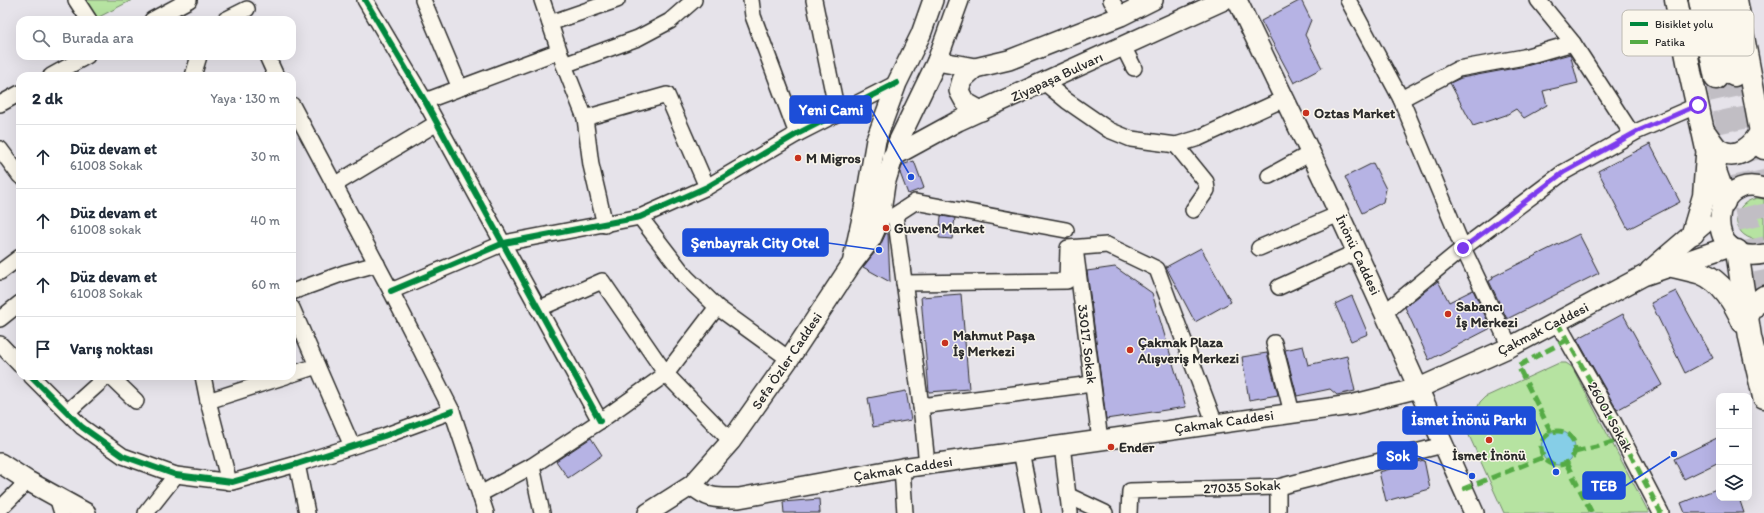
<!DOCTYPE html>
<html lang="tr">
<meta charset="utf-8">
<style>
body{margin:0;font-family:Itim,sans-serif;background:#f2f2f3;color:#1f2937}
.controls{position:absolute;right:12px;bottom:12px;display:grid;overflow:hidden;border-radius:8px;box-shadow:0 4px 16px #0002}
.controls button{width:36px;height:36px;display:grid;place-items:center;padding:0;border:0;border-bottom:1px solid #e0e1e3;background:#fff;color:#1f2937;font:20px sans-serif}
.stop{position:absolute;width:12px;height:12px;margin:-9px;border:3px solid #7c3aed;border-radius:50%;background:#fff}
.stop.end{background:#7c3aed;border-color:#fff;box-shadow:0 1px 4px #0008}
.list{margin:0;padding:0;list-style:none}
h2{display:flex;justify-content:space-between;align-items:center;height:52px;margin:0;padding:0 16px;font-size:17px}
h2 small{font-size:13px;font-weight:400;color:#747a83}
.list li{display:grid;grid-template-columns:26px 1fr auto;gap:12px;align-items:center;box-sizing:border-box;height:64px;padding:0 16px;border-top:1px solid #e0e1e3}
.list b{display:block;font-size:15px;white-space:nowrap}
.list p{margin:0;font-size:13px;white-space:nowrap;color:#747a83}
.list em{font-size:13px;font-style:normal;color:#747a83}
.icon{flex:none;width:22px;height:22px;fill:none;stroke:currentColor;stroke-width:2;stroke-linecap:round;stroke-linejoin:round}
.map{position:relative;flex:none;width:1764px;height:513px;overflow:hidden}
.search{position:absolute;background:#fff;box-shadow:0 4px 16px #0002;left:16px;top:16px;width:280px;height:44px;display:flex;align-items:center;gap:10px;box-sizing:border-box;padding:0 14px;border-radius:12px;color:#747a83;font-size:15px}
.panel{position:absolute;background:#fff;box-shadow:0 4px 16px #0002;left:16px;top:72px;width:280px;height:308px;border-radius:12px}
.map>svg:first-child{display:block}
</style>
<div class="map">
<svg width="1764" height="513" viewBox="0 0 1764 513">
<rect width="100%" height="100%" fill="#e6e3ea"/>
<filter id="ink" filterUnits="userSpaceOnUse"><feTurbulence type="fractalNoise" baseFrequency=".025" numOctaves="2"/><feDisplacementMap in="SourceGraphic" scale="8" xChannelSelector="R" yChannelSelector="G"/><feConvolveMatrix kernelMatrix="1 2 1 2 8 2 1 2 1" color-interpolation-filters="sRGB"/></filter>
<g filter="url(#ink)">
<!-- green -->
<g fill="#b6e3a1" stroke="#708766">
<polygon points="86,0 132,0 95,19"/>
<path d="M1757,198L1764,199V240H1762C1731,241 1727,204 1757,198Z"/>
<polygon points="1559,363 1566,363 1572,367 1649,513 1504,513 1467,431 1480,402 1485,397"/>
</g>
<!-- water -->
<circle fill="#86cee7" stroke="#628d9c" cx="1558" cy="448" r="17"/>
<!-- building -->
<g fill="#b6b3e4" stroke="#2b2b2b">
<polygon points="1301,0 1311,20 1305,35 1322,68 1294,83 1261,21"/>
<polygon points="1570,54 1578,83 1543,91 1547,105 1524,118 1516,109 1506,115 1473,126 1450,83 1461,78 1526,66"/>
<polygon points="1650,144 1680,202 1628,229 1598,171"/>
<polygon points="914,161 924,188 908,194 900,173 902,165"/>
<polygon points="1373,163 1386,189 1383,202 1362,213 1345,177"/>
<polygon points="941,216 955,218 952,239 939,238"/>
<polygon points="886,233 888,234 890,282 863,267 880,246"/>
<polygon points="1579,234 1599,273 1507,319 1489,281 1493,279 1492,277"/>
<polygon points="1201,248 1231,302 1195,322 1166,267"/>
<polygon points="1115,267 1152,293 1186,407 1106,419 1087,271"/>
<polygon points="1438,281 1449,302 1473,290 1491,328 1429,360 1405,307"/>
<polygon points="1676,291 1713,358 1685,373 1651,303"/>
<polygon points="961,294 969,389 929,392 921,297"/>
<polygon points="1352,296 1368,334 1351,341 1335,304"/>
<polygon points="1623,314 1662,385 1617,410 1577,339"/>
<polygon points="1303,346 1308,365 1347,356 1355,391 1337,395 1330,389 1297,396 1285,350"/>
<polygon points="1267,353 1278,395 1249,400 1242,357"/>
<polygon points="906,391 911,420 873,427 868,398"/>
<polygon points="1719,437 1719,462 1684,479 1674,459"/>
<polygon points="591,438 602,455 568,478 556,461"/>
<polygon points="1424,460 1430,489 1386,501 1379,472"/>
<polygon points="1719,488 1719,498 1739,498 1744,513 1685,513 1681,503"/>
<polygon points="819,499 820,513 784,513 783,502"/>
</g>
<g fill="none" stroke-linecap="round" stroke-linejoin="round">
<!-- highway-tunnel -->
<g stroke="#c1bec4" stroke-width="22" stroke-dasharray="22 11" stroke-linecap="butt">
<polyline points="1734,75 1764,217"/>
<polyline points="1716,78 1764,292"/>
</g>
<!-- minor casing -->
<g stroke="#2b2b2b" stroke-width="18">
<g id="minor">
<polyline points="76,0 89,20"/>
<polyline points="365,0 425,101 600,421"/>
<polyline points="423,0 460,88"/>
<polyline points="542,0 564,65 585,118 591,165 605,225"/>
<polyline points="751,0 753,16 797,134"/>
<polyline points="814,0 837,112"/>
<polyline points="1111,0 1121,16"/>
<polyline points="1348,0 1401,99 1463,248 1510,347"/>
<polyline points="1538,0 1573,43 1632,134"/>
<polyline points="152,20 189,0"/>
<polyline points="225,20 247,9"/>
<polyline points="550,23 617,0"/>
<polyline points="1123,46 1134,68"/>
<polyline points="267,56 276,76"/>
<polyline points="564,65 638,38 670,21 694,0"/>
<polyline points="51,76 87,56"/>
<polyline points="193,76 199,56"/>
<polyline points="1045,83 1067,101 1109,130 1131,139 1176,145 1199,138 1284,99"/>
<polyline points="1401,99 1458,69 1524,57 1573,43"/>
<polyline points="425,101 559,51"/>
<polyline points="0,104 20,93"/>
<polyline points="292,105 391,291 452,411 486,513"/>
<polyline points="585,118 667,95 707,187"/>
<polyline points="1176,145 1206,182 1207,190 1193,210"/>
<polyline points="0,149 20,176"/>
<polyline points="1269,176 1311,153"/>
<polyline points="334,185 437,123"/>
<polyline points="640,217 686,277 717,307 789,359"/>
<polyline points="1075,248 1100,440"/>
<polyline points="1259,248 1339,214"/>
<polyline points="0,272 20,257"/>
<polyline points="904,283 1067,281 1068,248 1107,245 1157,269 1215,424"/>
<polyline points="1279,287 1356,252"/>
<polyline points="391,291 504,243 640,217 707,187 797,134 897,83"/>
<polyline points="292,292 344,273 377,264"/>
<polyline points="292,308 352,446"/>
<polyline points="538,309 602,281 666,374 731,441"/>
<polyline points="1384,313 1463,248 1564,172 1638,131 1698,105"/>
<polyline points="0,319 20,303"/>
<polyline points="1557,322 1613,421 1661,513"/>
<polyline points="1274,343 1292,413"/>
<polyline points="0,344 20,365"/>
<polyline points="292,374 317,366"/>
<polyline points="31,376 82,427 123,456 176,475 232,482 297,464 384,436 452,411"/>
<polyline points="110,376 136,401"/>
<polyline points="203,376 208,401 229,482"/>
<polyline points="208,401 286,376"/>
<polyline points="921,406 1092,384"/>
<polyline points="67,412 107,376"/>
<polyline points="1062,445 1070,513"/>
<polyline points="1021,451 1033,513"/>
<polyline points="297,464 307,513"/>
<polyline points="927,464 921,406 895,215 915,202 1066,230"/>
<polyline points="532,466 542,513"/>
<polyline points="902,468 905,513"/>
<polyline points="480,494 532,466 600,421 666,374 717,307"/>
<polyline points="1069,496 1105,513"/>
<polyline points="57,497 62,513"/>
<polyline points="0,509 28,481"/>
<polyline points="146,513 176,475"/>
<polyline points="1129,513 1130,491 1278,487 1443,445"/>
<polyline points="1278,513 1278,487"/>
</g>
</g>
<!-- major casing -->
<g stroke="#2b2b2b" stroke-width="22">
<g id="major">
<path d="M1237,0C1261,51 1286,101 1310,152C1367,271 1420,393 1474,513"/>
<polyline points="937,61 975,68 1009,60 1121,16 1153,0"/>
<polyline points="975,68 962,80 959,91 965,102 981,111"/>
<polyline points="892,157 958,121 1224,0"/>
<path d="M1764,188C1708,171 1702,267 1764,254"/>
<polyline points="853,259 864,209 876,140 897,83 921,34 933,0"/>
<polyline points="1650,270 1704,224"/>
<polyline points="0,463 28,481 86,513"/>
<path d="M692,485C709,500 717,498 739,498L902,468L1351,405L1419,388L1510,347L1643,276L1730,246"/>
<polyline points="648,513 692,485 731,441 789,359 851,265 871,239 880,219 885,184 898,142 937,61 959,0"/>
</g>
</g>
<!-- highway casing -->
<g stroke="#2b2b2b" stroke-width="25">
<g id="highway">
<polyline points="1676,0 1690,72 1707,149 1720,185 1724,202"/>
<polyline points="1700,0 1716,78"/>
<polyline points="1717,0 1734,75"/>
<polyline points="1736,0 1764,148"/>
<path d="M1704,132C1709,138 1714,148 1720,151C1737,161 1754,146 1761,132"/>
<polyline points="1693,233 1704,196 1707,156"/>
<polyline points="1737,251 1750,337 1764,397"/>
<path d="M1673,266C1682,268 1692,270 1701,273C1721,281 1735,303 1743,322"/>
<polyline points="1747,316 1754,305 1764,297"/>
</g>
</g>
<!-- minor -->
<use href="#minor" stroke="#fbf7ec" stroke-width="15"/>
<!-- major -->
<use href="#major" stroke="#fbf7ec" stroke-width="19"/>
<!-- highway -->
<use href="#highway" stroke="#fbf7ec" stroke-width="22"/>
<!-- quiet -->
<g stroke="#54ab44" stroke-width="5" stroke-dasharray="10 5" stroke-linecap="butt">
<polyline points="1557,322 1613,421 1661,513"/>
<circle cx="1558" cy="448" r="17"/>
<polyline points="1551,432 1518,366 1567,340"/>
<polyline points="1575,452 1596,447 1622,439"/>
<polyline points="1566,463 1592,513"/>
<polyline points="1463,489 1544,457"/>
</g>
<!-- cycleway casing -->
<g stroke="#fbf7ec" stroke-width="8">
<g id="cycleway">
<polyline points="365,0 425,101 600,421"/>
<polyline points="391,291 504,243 640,217 707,187 797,134 897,83"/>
<polyline points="31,376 82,427 123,456 176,475 232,482 297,464 384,436 452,411"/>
</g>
</g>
<!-- cycleway -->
<use href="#cycleway" stroke="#00873e" stroke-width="6"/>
</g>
</g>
<g fill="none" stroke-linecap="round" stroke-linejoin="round" filter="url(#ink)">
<!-- route -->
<polyline stroke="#7c3aed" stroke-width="5" points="1463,248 1564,172 1638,131 1698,105"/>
</g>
<!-- markers -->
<g fill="#c8321e" stroke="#fbf7ec" stroke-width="1.5">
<circle cx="1306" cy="113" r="4"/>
<circle cx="798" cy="158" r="4"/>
<circle cx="886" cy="228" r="4"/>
<circle cx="1448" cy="314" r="4"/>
<circle cx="945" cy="343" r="4"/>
<circle cx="1130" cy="350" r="4"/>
<circle cx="1489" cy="440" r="4"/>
<circle cx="1111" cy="447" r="4"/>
</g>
<g text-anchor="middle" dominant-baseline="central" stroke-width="3" stroke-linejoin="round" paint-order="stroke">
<!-- street labels -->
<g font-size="14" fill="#2b2b2b" stroke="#fbf7ec">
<text transform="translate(1057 77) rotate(-25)">Ziyapaşa Bulvarı</text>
<text transform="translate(1358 255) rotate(65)">İnönü Caddesi</text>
<text transform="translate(1543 329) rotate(-27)">Çakmak Caddesi</text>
<text transform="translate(1087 344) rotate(83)">33017. Sokak</text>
<text transform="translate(787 361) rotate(-56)">Sefa Özler Caddesi</text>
<text transform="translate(1610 417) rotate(61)">26001 Sokak</text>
<text transform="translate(1224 422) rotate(-8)">Çakmak Caddesi</text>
<text transform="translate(903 469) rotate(-9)">Çakmak Caddesi</text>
<text transform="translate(1242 487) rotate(-3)">27035 Sokak</text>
</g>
<!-- poi labels -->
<g font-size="14" font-weight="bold" fill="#2b2b2b" stroke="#fbf7ec" text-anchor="start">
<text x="1314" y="113">Oztas Market</text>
<text x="806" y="158">M Migros</text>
<text x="894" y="228">Guvenc Market</text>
<text x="1456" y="306">Sabancı<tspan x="1456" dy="16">İş Merkezi</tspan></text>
<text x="953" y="335">Mahmut Paşa<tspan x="953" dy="16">İş Merkezi</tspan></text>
<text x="1138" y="342">Çakmak Plaza<tspan x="1138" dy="16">Alışveriş Merkezi</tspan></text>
<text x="1119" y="447">Ender</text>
<text x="1489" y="455" text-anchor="middle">İsmet İnönü</text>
</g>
</g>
<!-- legend -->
<rect x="1622" y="10" width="132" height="46" rx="6" fill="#fbf7ec" stroke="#bdbab2" stroke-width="1"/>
<rect x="1630" y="22" width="18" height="4" fill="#00873e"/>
<rect x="1630" y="40" width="18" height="4" fill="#54ab44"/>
<g font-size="11" fill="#2b2b2b">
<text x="1655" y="28">Bisiklet yolu</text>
<text x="1655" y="46">Patika</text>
</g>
<!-- callouts -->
<path fill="none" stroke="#1d4ed8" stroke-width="1.5" d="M911 177L871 109M879 250L828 243M1556 472L1535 420M1472 476L1417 456M1674 454L1625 486"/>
<g fill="#1d4ed8" stroke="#fbf7ec" stroke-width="1.5">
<circle cx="911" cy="177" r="4"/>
<circle cx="879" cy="250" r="4"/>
<circle cx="1556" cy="472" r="4"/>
<circle cx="1472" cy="476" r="4"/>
<circle cx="1674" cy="454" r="4"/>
</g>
<g fill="#1d4ed8" stroke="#1d4ed8" stroke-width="1.5">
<rect x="790" y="96" width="81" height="27" rx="4"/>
<rect x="683" y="229" width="145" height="27" rx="4"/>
<rect x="1403" y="407" width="132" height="27" rx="4"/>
<rect x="1378" y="442" width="39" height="27" rx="4"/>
<rect x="1583" y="472" width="42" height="27" rx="4"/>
</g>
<g font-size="15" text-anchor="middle" font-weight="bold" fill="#fff">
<text x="831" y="115">Yeni Cami</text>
<text x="755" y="248">Şenbayrak City Otel</text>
<text x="1469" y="425">İsmet İnönü Parkı</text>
<text x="1398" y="461">Sok</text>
<text x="1604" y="491">TEB</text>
</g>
</svg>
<div class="controls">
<button>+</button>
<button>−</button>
<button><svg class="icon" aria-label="layers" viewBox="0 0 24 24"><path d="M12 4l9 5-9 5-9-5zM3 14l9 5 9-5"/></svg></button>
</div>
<div class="stop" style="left:1698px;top:105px"></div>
<div class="stop end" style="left:1463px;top:248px"></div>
<div class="search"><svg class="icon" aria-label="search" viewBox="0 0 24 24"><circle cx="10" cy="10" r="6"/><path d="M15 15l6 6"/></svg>Burada ara</div>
<section class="panel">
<h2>2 dk<small>Yaya · 130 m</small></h2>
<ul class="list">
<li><svg class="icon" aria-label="ahead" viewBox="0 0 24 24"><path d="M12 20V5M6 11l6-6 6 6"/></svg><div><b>Düz devam et</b><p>61008 Sokak</p></div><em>30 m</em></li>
<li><svg class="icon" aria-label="ahead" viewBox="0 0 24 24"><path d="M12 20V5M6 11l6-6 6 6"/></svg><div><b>Düz devam et</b><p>61008 sokak</p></div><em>40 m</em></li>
<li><svg class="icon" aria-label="ahead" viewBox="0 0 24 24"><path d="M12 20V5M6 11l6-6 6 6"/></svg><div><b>Düz devam et</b><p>61008 Sokak</p></div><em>60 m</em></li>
<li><svg class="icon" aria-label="arrive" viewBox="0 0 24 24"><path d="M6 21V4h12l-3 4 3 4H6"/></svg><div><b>Varış noktası</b></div></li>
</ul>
</section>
</div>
